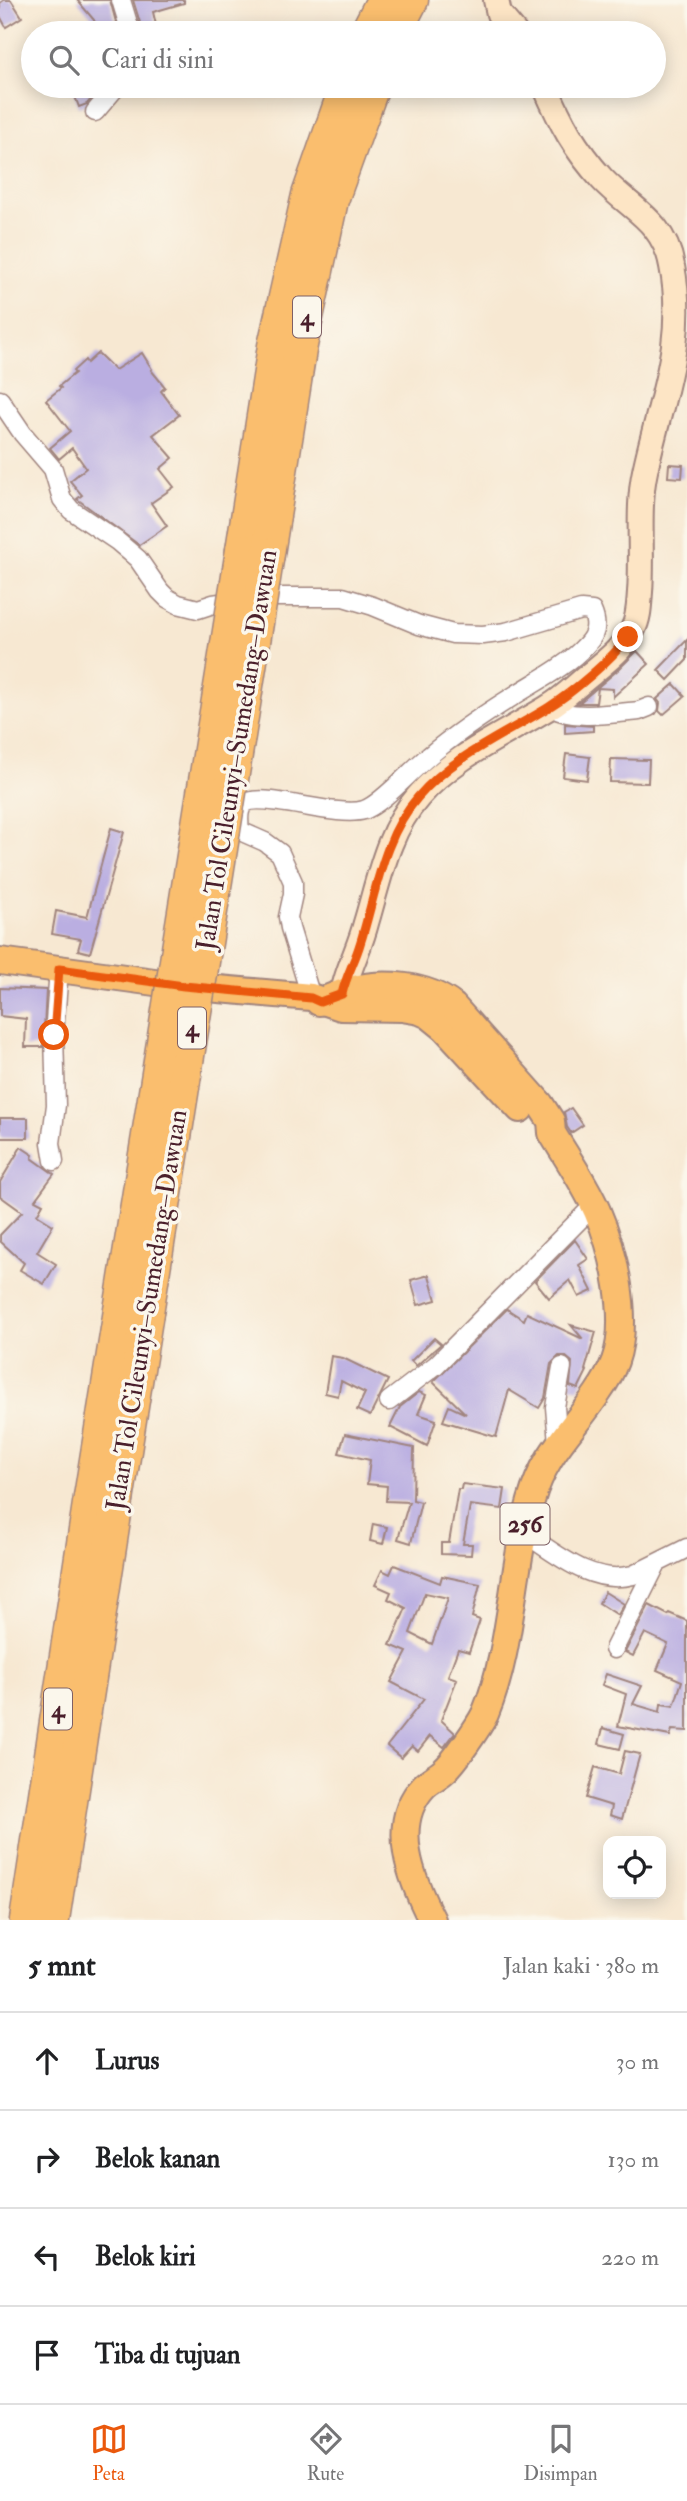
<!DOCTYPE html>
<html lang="id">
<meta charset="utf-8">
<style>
body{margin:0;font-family:"IM FELL Double Pica",serif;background:#f2f2f2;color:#202124}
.controls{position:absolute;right:21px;bottom:21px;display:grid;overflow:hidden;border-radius:14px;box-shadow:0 4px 18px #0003}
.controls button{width:63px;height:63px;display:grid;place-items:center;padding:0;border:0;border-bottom:2px solid #e0e0e0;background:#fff;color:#202124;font:35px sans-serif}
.stop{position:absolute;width:21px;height:21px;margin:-16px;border:5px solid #ea580c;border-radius:50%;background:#fff}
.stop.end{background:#ea580c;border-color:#fff;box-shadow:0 2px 7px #0008}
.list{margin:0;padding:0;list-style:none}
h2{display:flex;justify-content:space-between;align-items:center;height:91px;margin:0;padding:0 28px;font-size:30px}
h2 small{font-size:23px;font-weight:400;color:#757577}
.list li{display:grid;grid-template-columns:46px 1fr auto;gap:21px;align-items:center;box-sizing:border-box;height:98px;padding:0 28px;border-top:2px solid #e0e0e0}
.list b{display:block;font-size:26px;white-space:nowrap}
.list em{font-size:23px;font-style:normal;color:#757577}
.icon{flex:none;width:38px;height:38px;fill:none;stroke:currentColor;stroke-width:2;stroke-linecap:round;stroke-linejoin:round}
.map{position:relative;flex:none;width:687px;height:1920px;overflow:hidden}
.search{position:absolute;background:#fff;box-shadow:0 4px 18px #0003;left:21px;right:21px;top:21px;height:77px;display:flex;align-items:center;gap:18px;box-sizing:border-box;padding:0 24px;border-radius:38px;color:#757577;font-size:26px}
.sheet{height:483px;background:#fff}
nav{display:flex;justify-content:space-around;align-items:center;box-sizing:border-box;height:98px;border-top:2px solid #e0e0e0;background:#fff;font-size:19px;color:#757577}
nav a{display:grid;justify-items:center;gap:4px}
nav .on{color:#ea580c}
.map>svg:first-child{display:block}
</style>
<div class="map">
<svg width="687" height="1920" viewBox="0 0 687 1920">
<rect width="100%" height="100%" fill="#fbf7ec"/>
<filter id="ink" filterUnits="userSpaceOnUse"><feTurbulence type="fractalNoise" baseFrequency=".0143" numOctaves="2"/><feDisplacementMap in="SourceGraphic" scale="14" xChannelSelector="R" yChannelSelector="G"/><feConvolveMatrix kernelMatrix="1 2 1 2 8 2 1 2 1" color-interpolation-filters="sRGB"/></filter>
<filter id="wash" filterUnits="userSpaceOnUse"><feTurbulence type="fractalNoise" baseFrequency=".00686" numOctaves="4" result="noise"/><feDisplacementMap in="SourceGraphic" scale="28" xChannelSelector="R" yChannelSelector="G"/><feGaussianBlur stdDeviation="1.57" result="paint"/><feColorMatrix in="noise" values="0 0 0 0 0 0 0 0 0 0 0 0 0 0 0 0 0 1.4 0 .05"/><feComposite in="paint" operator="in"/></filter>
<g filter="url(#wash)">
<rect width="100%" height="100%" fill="#f7e8d2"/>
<g id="blocks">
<!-- building -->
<g fill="#baaee1" fill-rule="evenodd">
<polygon points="4,0 11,0 22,17 6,27 0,16 0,3"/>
<polygon points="77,0 110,0 119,33 98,33 94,20"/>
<polygon points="133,0 184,0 184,3 153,12 156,25 142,29"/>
<polygon points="71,86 87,86 92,98 87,104 79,107"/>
<polygon points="98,353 115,370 142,353 152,369 151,370 165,387 161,391 179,415 153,435 173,458 160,469 174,487 151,503 167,526 139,545 77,499 82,495 70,481 86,468 72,448 59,459 50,448 70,431 46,400 61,388 59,386 75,373 73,371 85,360 87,363"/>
<polygon points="669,464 683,465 682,478 668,477"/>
<polygon points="687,640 687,660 668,680 658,670"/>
<polygon points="637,651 649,664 613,697 613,689 598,688 596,703 579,703 619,669"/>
<polygon points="674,684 685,696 663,715 659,711 660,703 657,699"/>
<polygon points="565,724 593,726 593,731 565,733"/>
<polygon points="566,754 590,757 587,780 563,777"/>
<polygon points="611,759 649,760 648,783 610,782"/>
<polygon points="111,828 124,832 90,953 78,950 81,939 52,934 56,911 87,917"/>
<polygon points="0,988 46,990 43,1047 25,1047 26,1019 0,1016"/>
<polygon points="571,1108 583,1125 571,1133 567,1127 564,1112"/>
<rect x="0" y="1118" width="28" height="20"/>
<polygon points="21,1147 33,1155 32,1158 54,1174 35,1200 43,1204 37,1215 53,1225 37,1252 56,1264 44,1284 20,1270 24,1263 0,1241 0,1235 22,1212 0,1196 0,1182"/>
<polygon points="575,1240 588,1259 579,1265 592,1291 579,1297 570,1280 549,1298 535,1281"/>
<polygon points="429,1275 436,1300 418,1305 411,1280"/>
<polygon points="507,1309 524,1320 527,1313 583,1339 571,1325 596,1332 585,1370 587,1371 578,1389 570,1386 572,1362 565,1356 559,1356 551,1364 545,1398 539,1408 509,1390 496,1437 443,1421 449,1406 466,1414 433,1382"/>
<polygon points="434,1338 441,1344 416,1366 411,1361"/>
<polygon points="331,1356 343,1358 388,1380 370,1416 357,1410 365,1393 341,1381 338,1396 325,1393"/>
<polygon points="419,1392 426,1395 418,1414 436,1420 427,1446 390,1427 400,1407"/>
<polygon points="345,1434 414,1448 413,1500 421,1502 411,1543 398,1539 409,1502 386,1501 387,1486 367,1484 370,1460 339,1453"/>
<polygon points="462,1484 505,1489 502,1509 470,1505 463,1544 472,1544 471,1555 441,1554 441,1543 449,1543 458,1489 461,1489"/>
<polygon points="373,1524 387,1527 383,1544 370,1541"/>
<path d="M394,1565L440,1583L442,1576L480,1584L472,1617L480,1620L469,1652L458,1649L448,1676L457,1679L441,1720L455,1733L444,1747L430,1736L418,1751L412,1746L401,1758L387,1746L424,1699L391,1682L407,1652L390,1645L406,1608L388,1599L391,1592L375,1585L382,1570L390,1574ZM425,1593L448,1598L432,1644L410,1633Z"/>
<polygon points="605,1592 624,1604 618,1615 599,1603"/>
<polygon points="649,1605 668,1615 669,1613 687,1621 687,1731 672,1730 670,1736 618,1726 626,1694 602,1685 606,1674 642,1686 633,1704 660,1712 661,1704 674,1706 682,1681 657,1670 668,1644 645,1633 633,1656 625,1652"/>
<polygon points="603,1728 624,1734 620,1749 599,1744"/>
<polygon points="625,1751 640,1754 622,1819 610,1815 612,1806 586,1798 595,1767 619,1774"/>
</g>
</g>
</g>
<g filter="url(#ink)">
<use href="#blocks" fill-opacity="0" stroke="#a0847e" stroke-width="2"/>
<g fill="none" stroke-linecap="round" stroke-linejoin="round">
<!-- street casing -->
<g stroke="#a0847e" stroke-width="21">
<g id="street">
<polyline points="121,0 131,33"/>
<polyline points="95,112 117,86"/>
<path d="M0,400L23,434L53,469L62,499L71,510L117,541L138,559L160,591L167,598L178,604L198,609L213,604L261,597H343L373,606L419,625L453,634L483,635L506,632L581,610L592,611C598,624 596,635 586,645C566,667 537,681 512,697C483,715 455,734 429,756C412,769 381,805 364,810C336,819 257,789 243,805C238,811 239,823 240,831L265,842L280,853L293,882V894L288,917L290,928L311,997"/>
<path d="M551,706C567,721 617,713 639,711L649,707"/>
<polyline points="54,1161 51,1143 56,1105 54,1035 59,969"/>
<polyline points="389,1401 436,1365 594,1205"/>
<polyline points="558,1443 555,1407 562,1367"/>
<path d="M523,1532C555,1553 592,1586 633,1575L687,1548"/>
<polyline points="614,1649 656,1565"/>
</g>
</g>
<!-- secondary casing -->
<g stroke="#a0847e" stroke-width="28">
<g id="secondary">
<polyline points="496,0 499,14 515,33"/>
<path d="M341,1007C343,977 359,951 366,923C379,880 387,832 418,797C453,756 504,735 549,707C564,698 578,684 592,673C607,660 624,648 633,629C639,618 639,604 640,592C643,555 637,506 645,471C660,400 687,342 672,266C664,220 630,209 602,179C574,148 561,123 545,86"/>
</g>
</g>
<!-- primary casing -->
<g stroke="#a0847e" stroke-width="30">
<g id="primary">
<polyline points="0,961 184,986 311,997 341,1007 402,1008 420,1011 429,1015 445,1028 520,1109"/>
<path d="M319,1002C330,998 340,993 351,990C383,981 427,985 453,1006L540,1104L551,1121L552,1133C567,1158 585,1184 597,1211C614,1250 630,1320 615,1361C611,1372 604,1384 597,1394C571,1432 544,1454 531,1501C511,1570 513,1647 485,1714C479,1726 455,1761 445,1770C439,1776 430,1780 424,1786C388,1824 412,1881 432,1920"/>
</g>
</g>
<!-- highway casing -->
<g stroke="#a0847e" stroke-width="35">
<g id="highway">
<polyline points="366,33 383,0"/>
<polyline points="395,33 412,0"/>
<polyline points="242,550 274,346 308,195 346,86"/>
<polyline points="268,554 300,350 332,200 373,86"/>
<polyline points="26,1920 90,1497"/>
<polyline points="53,1920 117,1501"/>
</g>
</g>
<!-- street -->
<use href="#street" stroke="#fff" stroke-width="18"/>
<!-- secondary -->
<use href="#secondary" stroke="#fde5c5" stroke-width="24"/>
<!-- primary -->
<use href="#primary" stroke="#fabe6e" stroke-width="26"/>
<!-- highway -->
<use href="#highway" stroke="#fabe6e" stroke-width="32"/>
<!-- highway-bridge casing -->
<g stroke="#a0847e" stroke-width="35" stroke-linecap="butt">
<g id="highway-bridge">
<polyline points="90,1497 242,550"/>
<polyline points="117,1501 268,554"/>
</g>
</g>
<!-- highway-bridge -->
<use href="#highway-bridge" stroke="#fabe6e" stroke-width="32"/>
</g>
</g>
<g fill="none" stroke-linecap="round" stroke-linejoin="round" filter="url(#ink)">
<!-- route -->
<path stroke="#ea580c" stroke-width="9" d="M54,1035L59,969L184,986L311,998L320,1002L342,994C346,976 355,961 360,944C376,894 382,838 418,797C453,756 504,735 549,707C573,692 611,660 628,637"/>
</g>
<g text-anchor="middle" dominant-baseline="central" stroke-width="7" stroke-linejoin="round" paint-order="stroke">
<!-- shield labels -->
<g fill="#fbf7ec" stroke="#7f6065" stroke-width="2">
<rect x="293" y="296.5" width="28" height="41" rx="5"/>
<rect x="178" y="1007.5" width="28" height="41" rx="5"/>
<rect x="500.5" y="1503.5" width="49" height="41" rx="5"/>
<rect x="44" y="1688.5" width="28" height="41" rx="5"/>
</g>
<g font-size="24" font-weight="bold" fill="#4a1f2b">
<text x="307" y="317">4</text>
<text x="192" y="1028">4</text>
<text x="525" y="1524">256</text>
<text x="58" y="1709">4</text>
</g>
<!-- street labels -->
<g font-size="26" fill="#4a1f2b" stroke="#fbf7ec">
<text transform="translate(237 750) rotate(-81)">Jalan Tol Cileunyi–Sumedang–Dawuan</text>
<text transform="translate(147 1310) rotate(-81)">Jalan Tol Cileunyi–Sumedang–Dawuan</text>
</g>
</g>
</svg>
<div class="controls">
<button><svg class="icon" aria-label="locate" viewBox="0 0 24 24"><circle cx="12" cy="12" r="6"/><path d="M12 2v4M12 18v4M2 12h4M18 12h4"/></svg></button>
</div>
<div class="stop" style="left:54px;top:1035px"></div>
<div class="stop end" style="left:628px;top:637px"></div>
<div class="search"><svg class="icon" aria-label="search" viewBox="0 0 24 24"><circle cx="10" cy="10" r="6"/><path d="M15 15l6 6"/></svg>Cari di sini</div>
</div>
<section class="sheet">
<h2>5 mnt<small>Jalan kaki · 380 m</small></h2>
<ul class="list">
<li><svg class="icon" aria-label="ahead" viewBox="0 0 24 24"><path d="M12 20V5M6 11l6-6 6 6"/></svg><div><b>Lurus</b></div><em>30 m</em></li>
<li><svg class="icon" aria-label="right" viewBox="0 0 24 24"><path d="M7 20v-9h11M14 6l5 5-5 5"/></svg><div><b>Belok kanan</b></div><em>130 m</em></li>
<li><svg class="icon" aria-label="left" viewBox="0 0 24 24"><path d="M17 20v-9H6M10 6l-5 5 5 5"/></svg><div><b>Belok kiri</b></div><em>220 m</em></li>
<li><svg class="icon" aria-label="arrive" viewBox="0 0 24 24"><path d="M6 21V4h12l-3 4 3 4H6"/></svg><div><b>Tiba di tujuan</b></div></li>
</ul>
</section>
<nav>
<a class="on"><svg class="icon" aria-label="map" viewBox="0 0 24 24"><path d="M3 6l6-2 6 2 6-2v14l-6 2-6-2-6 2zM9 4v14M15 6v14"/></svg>Peta</a>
<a><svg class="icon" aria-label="directions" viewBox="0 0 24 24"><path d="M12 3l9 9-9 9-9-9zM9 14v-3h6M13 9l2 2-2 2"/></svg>Rute</a>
<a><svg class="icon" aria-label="saved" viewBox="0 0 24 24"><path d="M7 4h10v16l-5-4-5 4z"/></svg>Disimpan</a>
</nav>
